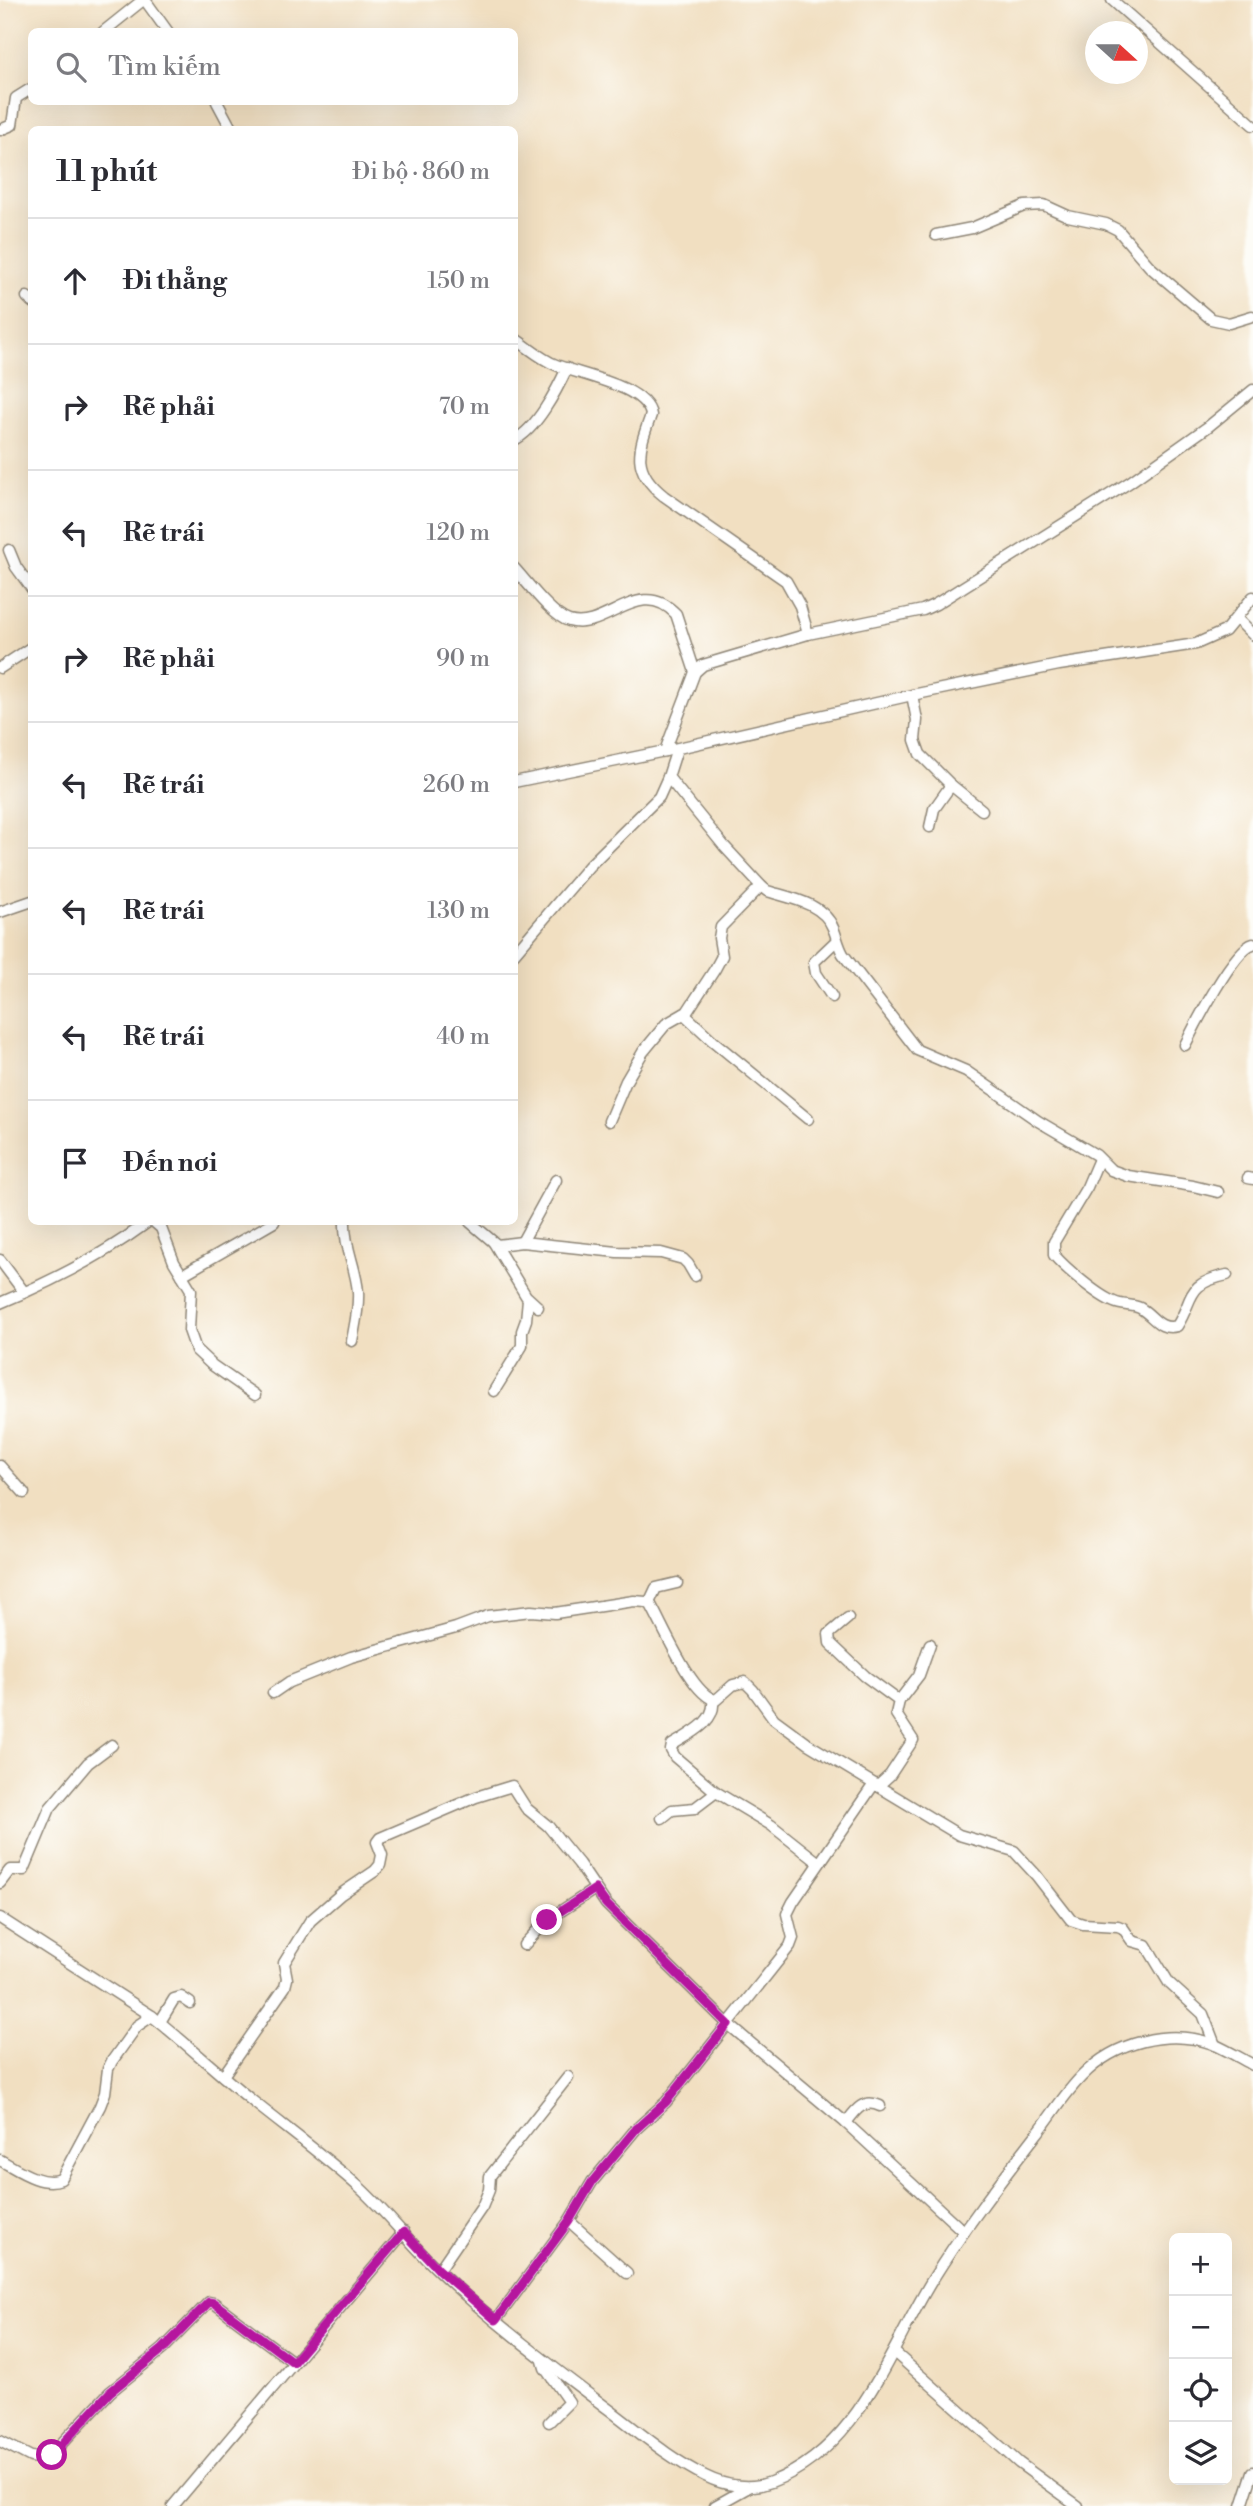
<!DOCTYPE html>
<html lang="vi">
<meta charset="utf-8">
<style>
body{margin:0;font-family:"Libre Bodoni",serif;background:#f2f2f3;color:#2b2b33}
.controls{position:absolute;right:21px;bottom:21px;display:grid;overflow:hidden;border-radius:10px;box-shadow:0 7px 28px #0002}
.controls button{width:63px;height:63px;display:grid;place-items:center;padding:0;border:0;border-bottom:2px solid #e1e1e2;background:#fff;color:#2b2b33;font:35px sans-serif}
.compass{position:absolute;left:1085px;top:21px;width:63px;height:63px;border-radius:50%;background:#fff;box-shadow:0 7px 28px #0002;rotate:111deg}
.stop{position:absolute;width:21px;height:21px;margin:-16px;border:5px solid #b5179e;border-radius:50%;background:#fff}
.stop.end{background:#b5179e;border-color:#fff;box-shadow:0 2px 7px #0008}
.list{margin:0;padding:0;list-style:none}
h2{display:flex;justify-content:space-between;align-items:center;height:91px;margin:0;padding:0 28px;font-size:30px}
h2 small{font-size:23px;font-weight:400;color:#7c7c81}
.list li{display:grid;grid-template-columns:46px 1fr auto;gap:21px;align-items:center;box-sizing:border-box;height:126px;padding:0 28px;border-top:2px solid #e1e1e2}
.list b{display:block;font-size:26px;white-space:nowrap}
.list em{font-size:23px;font-style:normal;color:#7c7c81}
.icon{flex:none;width:38px;height:38px;fill:none;stroke:currentColor;stroke-width:2;stroke-linecap:round;stroke-linejoin:round}
.map{position:relative;flex:none;width:1253px;height:2506px;overflow:hidden}
.search{position:absolute;background:#fff;box-shadow:0 7px 28px #0002;left:28px;top:28px;width:490px;height:77px;display:flex;align-items:center;gap:18px;box-sizing:border-box;padding:0 24px;border-radius:10px;color:#7c7c81;font-size:26px}
.panel{position:absolute;background:#fff;box-shadow:0 7px 28px #0002;left:28px;top:126px;width:490px;height:1099px;border-radius:10px}
.map>svg:first-child{display:block}
</style>
<div class="map">
<svg width="1253" height="2506" viewBox="0 0 1253 2506">
<rect width="100%" height="100%" fill="#fdfcf7"/>
<filter id="ink" filterUnits="userSpaceOnUse"><feTurbulence type="fractalNoise" baseFrequency=".0143" numOctaves="2"/><feDisplacementMap in="SourceGraphic" scale="14" xChannelSelector="R" yChannelSelector="G"/><feConvolveMatrix kernelMatrix="1 2 1 2 8 2 1 2 1" color-interpolation-filters="sRGB"/></filter>
<filter id="wash" filterUnits="userSpaceOnUse"><feTurbulence type="fractalNoise" baseFrequency=".00686" numOctaves="4" result="noise"/><feDisplacementMap in="SourceGraphic" scale="28" xChannelSelector="R" yChannelSelector="G"/><feGaussianBlur stdDeviation="1.57" result="paint"/><feColorMatrix in="noise" values="0 0 0 0 0 0 0 0 0 0 0 0 0 0 0 0 0 1.4 0 .05"/><feComposite in="paint" operator="in"/></filter>
<g filter="url(#wash)">
<rect width="100%" height="100%" fill="#f1dfc1"/>
</g>
<g filter="url(#ink)">
<g fill="none" stroke-linecap="round" stroke-linejoin="round">
<!-- minor casing -->
<g stroke="#8e8576" stroke-width="13">
<g id="minor">
<polyline points="145,0 168,32"/>
<polyline points="1112,0 1253,125"/>
<polyline points="103,32 143,0"/>
<polyline points="217,102 232,130"/>
<polyline points="0,130 12,125 16,98 32,88"/>
<polyline points="936,235 972,228 1024,206 1044,205 1068,216 1106,224 1118,230 1150,267 1211,319 1229,323 1252,316"/>
<polyline points="27,297 32,302"/>
<path d="M514,338C528,347 541,359 556,365C580,375 646,386 651,415C638,451 631,470 664,496L786,581L800,606L808,634"/>
<path d="M514,440C536,430 557,390 567,368"/>
<polyline points="9,550 16,567 32,589"/>
<path d="M514,568C527,582 552,616 569,621C606,632 639,575 676,614L695,672"/>
<polyline points="1237,619 1253,635"/>
<polyline points="0,668 32,647"/>
<polyline points="912,695 917,720 915,740 920,754 951,785 982,810"/>
<polyline points="665,751 912,695 1059,665 1196,644 1225,631 1253,597"/>
<path d="M668,777L724,846L761,886L767,891C790,898 823,903 833,928C837,937 838,945 843,954L917,1050L966,1071L1038,1121L1096,1155L1111,1170L1128,1176L1193,1186L1218,1192"/>
<polyline points="514,782 665,751 695,672 703,665 808,634 923,610 936,604 1130,482 1209,426 1253,390"/>
<polyline points="930,827 934,809 951,785"/>
<polyline points="0,912 32,901"/>
<polyline points="514,954 589,866 659,797 668,777 677,749"/>
<polyline points="832,997 816,973 814,962 836,941"/>
<polyline points="684,1014 713,1041 808,1119"/>
<path d="M1185,1045C1195,1025 1234,949 1253,944"/>
<polyline points="609,1121 626,1081 643,1052 666,1024 687,1012 715,969 722,956 719,938 721,927 761,886"/>
<path d="M1099,1159L1087,1187L1054,1242V1255C1065,1268 1098,1296 1114,1302C1122,1306 1132,1304 1140,1308C1154,1316 1159,1331 1177,1326C1195,1297 1185,1284 1227,1275"/>
<polyline points="1248,1178 1253,1179"/>
<polyline points="154,1222 161,1228 174,1262 191,1290 189,1330 196,1350 212,1365 255,1395"/>
<path d="M345,1222C344,1246 356,1267 358,1292C359,1308 355,1324 352,1341"/>
<polyline points="470,1222 497,1245 522,1242 617,1252 661,1253 683,1259 688,1264 695,1276"/>
<polyline points="522,1242 556,1180"/>
<polyline points="494,1243 526,1296 538,1307"/>
<polyline points="0,1260 24,1292"/>
<polyline points="182,1275 274,1222"/>
<path d="M0,1303C53,1281 102,1256 148,1222"/>
<polyline points="494,1391 522,1346 522,1331 526,1320 528,1299"/>
<polyline points="0,1466 24,1493"/>
<polyline points="649,1603 656,1588 677,1583"/>
<polyline points="848,1618 829,1634 830,1643 865,1676 899,1701 896,1714 913,1740 890,1775 878,1786"/>
<path d="M273,1693L289,1682L351,1657L456,1628L488,1616L531,1611L555,1613L634,1601L646,1602L651,1605C663,1626 692,1696 716,1700L733,1685L745,1682L753,1690L774,1719L808,1744L959,1835L1014,1851L1036,1875L1071,1920L1083,1924L1118,1926L1123,1928L1132,1941L1146,1945L1169,1983L1203,2014L1215,2045"/>
<path d="M713,1700C716,1723 689,1734 672,1745L671,1750L675,1757L716,1792"/>
<polyline points="899,1701 919,1675 930,1644"/>
<polyline points="662,1818 672,1810 695,1808 716,1792 771,1825 819,1863"/>
<polyline points="0,1883 10,1870 24,1870 50,1808 88,1763 112,1745"/>
<path d="M0,1918L152,2016C187,2044 220,2075 255,2103C290,2131 327,2158 360,2188C388,2214 411,2244 438,2270C490,2320 549,2364 607,2408C638,2431 670,2459 705,2476C725,2486 750,2490 771,2482C858,2449 887,2355 931,2282C963,2230 999,2183 1036,2135C1051,2116 1065,2093 1082,2076C1115,2042 1168,2028 1213,2044C1227,2050 1240,2058 1253,2065"/>
<polyline points="524,1945 547,1920 595,1889"/>
<polyline points="160,2022 174,1999 181,1997 190,2003"/>
<polyline points="223,2076 285,1987 287,1979 284,1963 310,1921 341,1894 375,1871 380,1865 382,1855 377,1842 380,1838 476,1797 512,1786 526,1808 548,1826 579,1864 606,1904 728,2024 846,2123 964,2232"/>
<path d="M846,2123C855,2111 863,2098 880,2106"/>
<path d="M0,2160C17,2169 41,2187 61,2179L100,2106L105,2093L108,2069L112,2061L137,2026L152,2016"/>
<polyline points="569,2221 627,2273"/>
<polyline points="439,2270 482,2207 489,2190 490,2176 568,2077"/>
<polyline points="496,2320 569,2221 592,2182 636,2129 666,2102 790,1946 793,1938 787,1914 793,1902 874,1784"/>
<polyline points="894,2352 1019,2463 1078,2506"/>
<polyline points="543,2361 545,2368 569,2402 549,2422"/>
<polyline points="0,2441 31,2457 47,2459 110,2392 163,2349 209,2302 214,2303 293,2362"/>
<polyline points="173,2506 404,2232"/>
<polyline points="715,2506 749,2487"/>
<polyline points="1242,2506 1253,2472"/>
</g>
</g>
<!-- minor -->
<use href="#minor" stroke="#fff" stroke-width="10"/>
</g>
</g>
<g fill="none" stroke-linecap="round" stroke-linejoin="round" filter="url(#ink)">
<!-- route -->
<polyline stroke="#b5179e" stroke-width="9" points="52,2455 110,2392 163,2349 209,2302 214,2303 293,2362 404,2232 439,2270 496,2320 569,2221 592,2182 636,2129 666,2102 728,2024 606,1904 595,1889 547,1920"/>
</g>
</svg>
<div class="controls">
<button>+</button>
<button>−</button>
<button><svg class="icon" aria-label="locate" viewBox="0 0 24 24"><circle cx="12" cy="12" r="6"/><path d="M12 2v4M12 18v4M2 12h4M18 12h4"/></svg></button>
<button><svg class="icon" aria-label="layers" viewBox="0 0 24 24"><path d="M12 4l9 5-9 5-9-5zM3 14l9 5 9-5"/></svg></button>
</div>
<svg class="compass" viewBox="-18 -18 36 36"><path d="M0-13l5 13h-10z" fill="#e53935"/><path d="M0 13l5-13h-10z" fill="#7c7c81"/></svg>
<div class="stop" style="left:52px;top:2455px"></div>
<div class="stop end" style="left:547px;top:1920px"></div>
<div class="search"><svg class="icon" aria-label="search" viewBox="0 0 24 24"><circle cx="10" cy="10" r="6"/><path d="M15 15l6 6"/></svg>Tìm kiếm</div>
<section class="panel">
<h2>11 phút<small>Đi bộ · 860 m</small></h2>
<ul class="list">
<li><svg class="icon" aria-label="ahead" viewBox="0 0 24 24"><path d="M12 20V5M6 11l6-6 6 6"/></svg><div><b>Đi thẳng</b></div><em>150 m</em></li>
<li><svg class="icon" aria-label="right" viewBox="0 0 24 24"><path d="M7 20v-9h11M14 6l5 5-5 5"/></svg><div><b>Rẽ phải</b></div><em>70 m</em></li>
<li><svg class="icon" aria-label="left" viewBox="0 0 24 24"><path d="M17 20v-9H6M10 6l-5 5 5 5"/></svg><div><b>Rẽ trái</b></div><em>120 m</em></li>
<li><svg class="icon" aria-label="right" viewBox="0 0 24 24"><path d="M7 20v-9h11M14 6l5 5-5 5"/></svg><div><b>Rẽ phải</b></div><em>90 m</em></li>
<li><svg class="icon" aria-label="left" viewBox="0 0 24 24"><path d="M17 20v-9H6M10 6l-5 5 5 5"/></svg><div><b>Rẽ trái</b></div><em>260 m</em></li>
<li><svg class="icon" aria-label="left" viewBox="0 0 24 24"><path d="M17 20v-9H6M10 6l-5 5 5 5"/></svg><div><b>Rẽ trái</b></div><em>130 m</em></li>
<li><svg class="icon" aria-label="left" viewBox="0 0 24 24"><path d="M17 20v-9H6M10 6l-5 5 5 5"/></svg><div><b>Rẽ trái</b></div><em>40 m</em></li>
<li><svg class="icon" aria-label="arrive" viewBox="0 0 24 24"><path d="M6 21V4h12l-3 4 3 4H6"/></svg><div><b>Đến nơi</b></div></li>
</ul>
</section>
</div>
